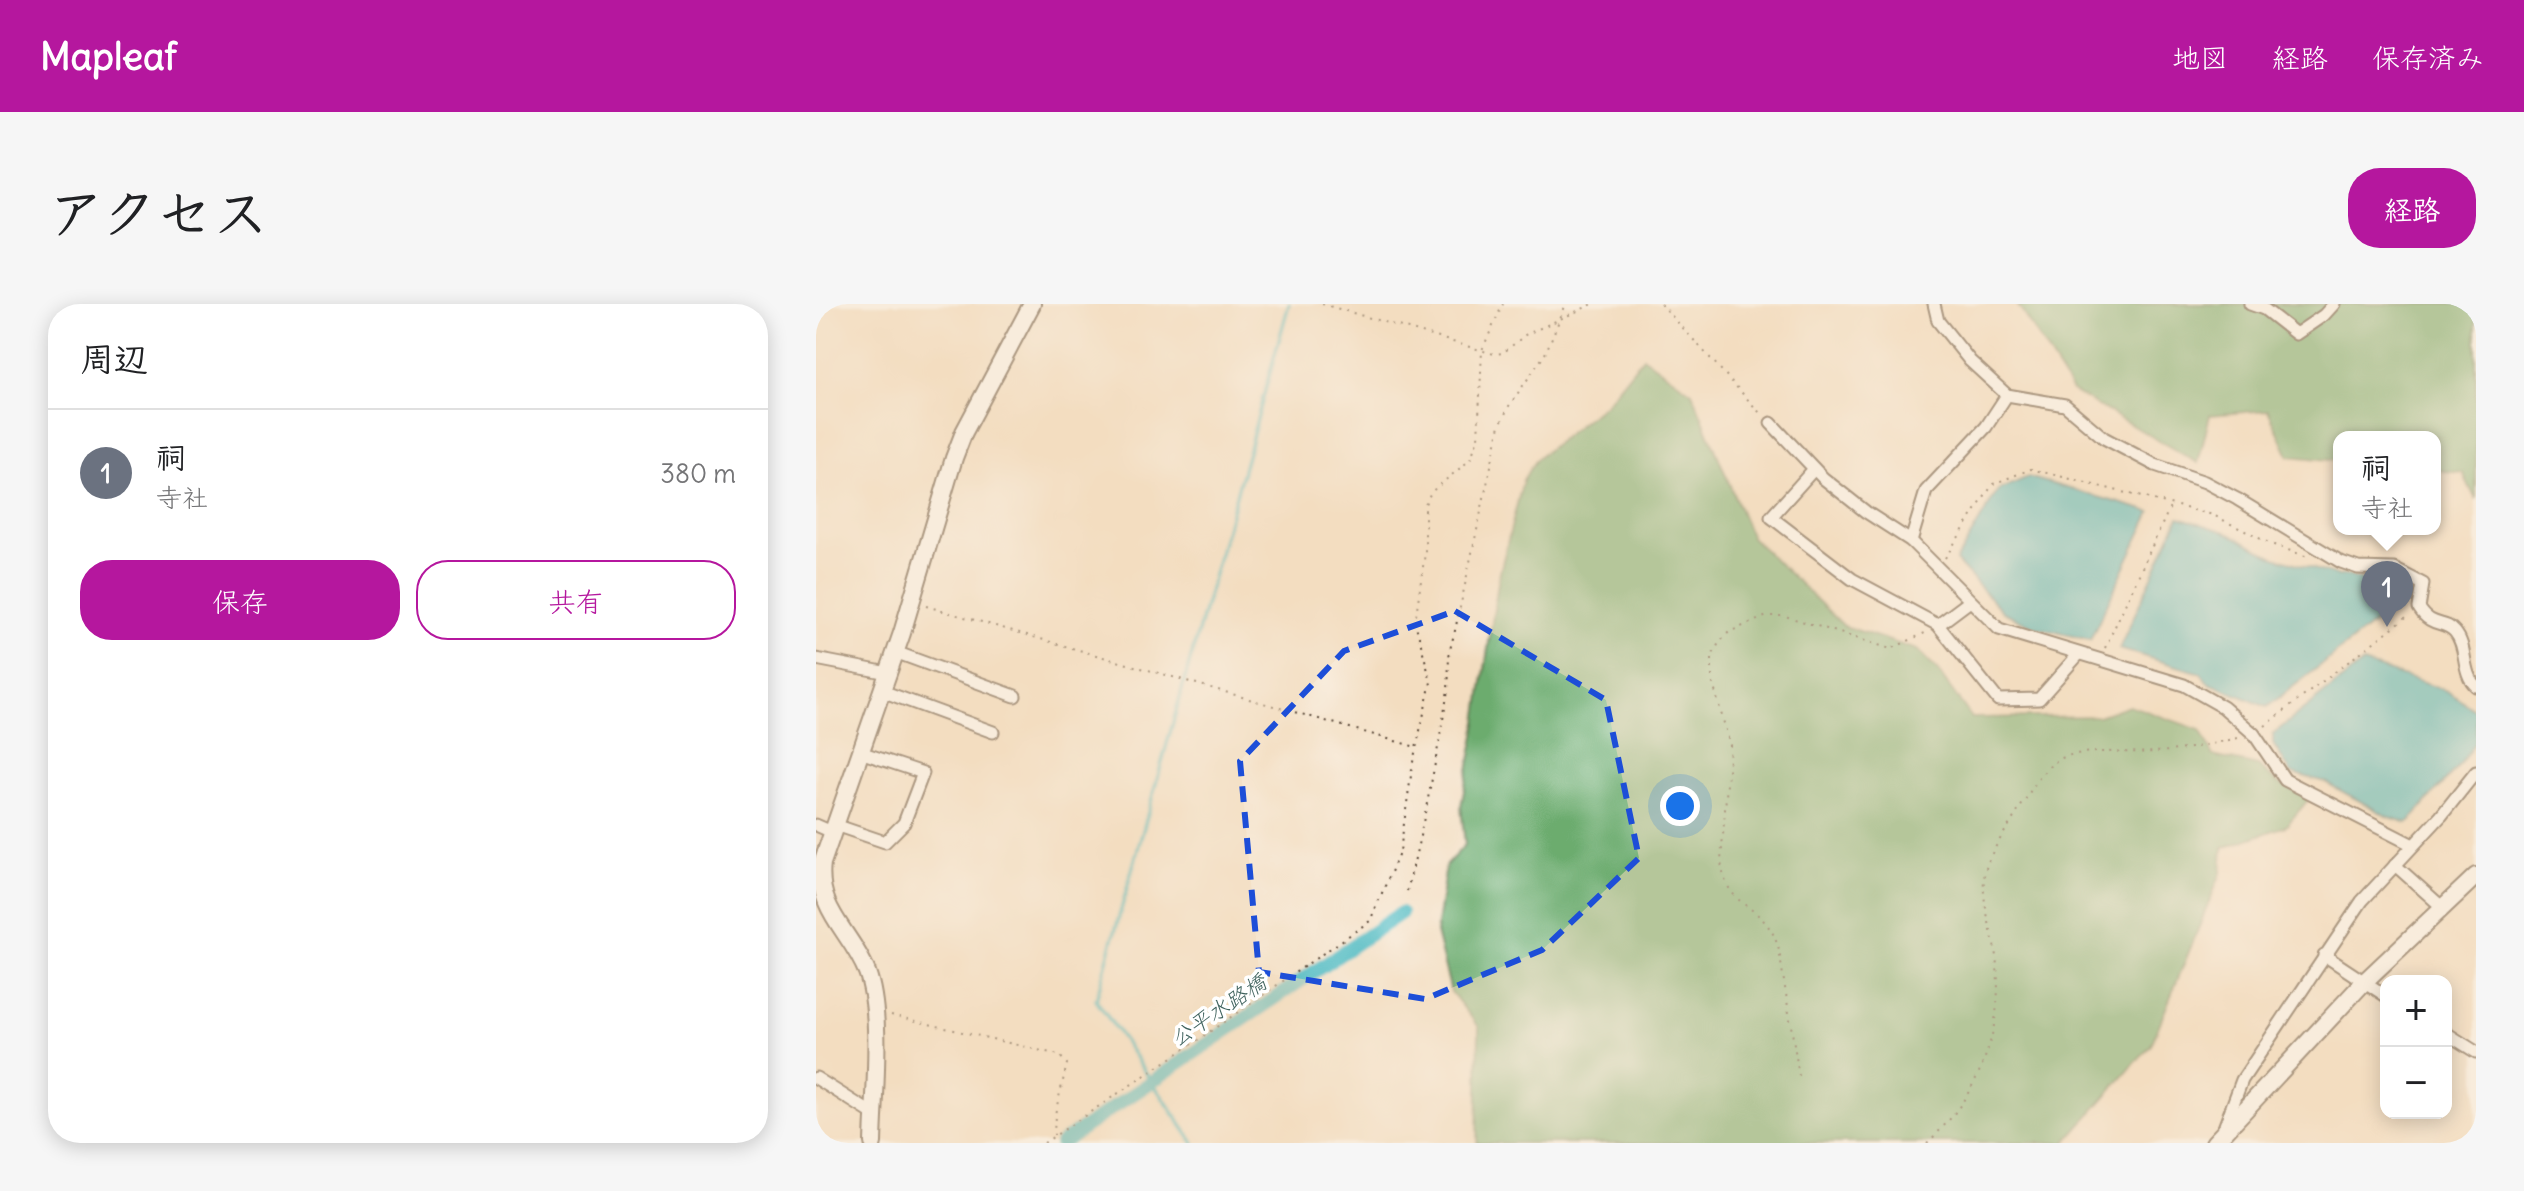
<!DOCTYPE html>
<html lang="ja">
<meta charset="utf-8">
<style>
body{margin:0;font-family:Delius,"Klee One",sans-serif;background:#f6f6f6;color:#202124}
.controls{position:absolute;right:24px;bottom:24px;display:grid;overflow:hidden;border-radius:16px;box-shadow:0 4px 20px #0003}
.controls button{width:72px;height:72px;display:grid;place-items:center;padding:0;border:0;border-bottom:2px solid #e0e0e0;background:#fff;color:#202124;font:40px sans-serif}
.you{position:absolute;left:864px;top:502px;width:28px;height:28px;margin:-20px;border:6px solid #fff;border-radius:50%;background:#1a73e8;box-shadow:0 0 0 12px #1a73e833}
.badge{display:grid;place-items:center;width:52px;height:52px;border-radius:50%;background:#b5179e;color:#fff;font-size:26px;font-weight:700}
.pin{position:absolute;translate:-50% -66px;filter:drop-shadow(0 2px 4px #0008)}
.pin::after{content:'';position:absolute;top:42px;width:28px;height:24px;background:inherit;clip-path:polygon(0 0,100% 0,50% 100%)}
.popup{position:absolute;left:1517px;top:127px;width:108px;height:104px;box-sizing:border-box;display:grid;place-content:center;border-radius:16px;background:#fff;filter:drop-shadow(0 2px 6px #0005);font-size:26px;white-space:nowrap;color:#757577}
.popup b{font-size:30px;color:#202124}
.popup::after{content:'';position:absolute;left:50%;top:100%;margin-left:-16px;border:16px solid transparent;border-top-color:#fff}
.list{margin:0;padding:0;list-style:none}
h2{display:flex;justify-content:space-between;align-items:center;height:104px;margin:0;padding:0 32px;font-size:34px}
h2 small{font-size:26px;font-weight:400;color:#757577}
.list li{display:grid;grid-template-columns:52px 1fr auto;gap:24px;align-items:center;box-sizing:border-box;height:128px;padding:0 32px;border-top:2px solid #e0e0e0}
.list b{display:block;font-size:30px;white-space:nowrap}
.list p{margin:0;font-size:26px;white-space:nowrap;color:#757577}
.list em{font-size:26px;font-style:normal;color:#757577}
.actions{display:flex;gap:16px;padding:24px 32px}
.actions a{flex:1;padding:18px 0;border:2px solid #b5179e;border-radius:32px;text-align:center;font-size:28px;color:#b5179e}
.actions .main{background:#b5179e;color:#fff}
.map{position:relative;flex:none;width:1660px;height:839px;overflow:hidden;border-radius:32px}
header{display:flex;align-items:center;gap:48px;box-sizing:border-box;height:112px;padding:0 40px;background:#b5179e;color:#fff}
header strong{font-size:38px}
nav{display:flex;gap:44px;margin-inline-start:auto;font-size:28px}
.intro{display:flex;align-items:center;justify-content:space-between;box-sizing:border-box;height:192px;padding:0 48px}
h1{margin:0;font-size:56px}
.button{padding:20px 36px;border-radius:32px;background:#b5179e;color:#fff;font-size:28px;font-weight:700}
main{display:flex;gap:48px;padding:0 48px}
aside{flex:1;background:#fff;border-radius:32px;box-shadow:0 4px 20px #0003}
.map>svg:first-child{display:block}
</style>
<header>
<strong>Mapleaf</strong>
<nav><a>地図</a><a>経路</a><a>保存済み</a></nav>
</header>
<div class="intro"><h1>アクセス</h1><a class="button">経路</a></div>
<main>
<aside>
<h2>周辺<small></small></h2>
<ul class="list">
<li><span class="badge" style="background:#6b7280">1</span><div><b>祠</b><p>寺社</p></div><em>380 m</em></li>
</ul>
<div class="actions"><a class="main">保存</a><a>共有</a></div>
</aside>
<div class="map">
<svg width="1660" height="839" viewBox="0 0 1660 839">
<rect width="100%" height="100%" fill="#fff"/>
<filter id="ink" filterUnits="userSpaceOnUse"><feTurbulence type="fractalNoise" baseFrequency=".0125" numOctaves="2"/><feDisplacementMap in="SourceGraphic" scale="16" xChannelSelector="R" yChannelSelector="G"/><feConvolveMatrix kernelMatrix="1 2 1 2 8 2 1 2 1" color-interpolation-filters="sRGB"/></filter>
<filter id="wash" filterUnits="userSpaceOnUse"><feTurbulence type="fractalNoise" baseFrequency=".006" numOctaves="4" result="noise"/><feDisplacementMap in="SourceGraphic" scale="32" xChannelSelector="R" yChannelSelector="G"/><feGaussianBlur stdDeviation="1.8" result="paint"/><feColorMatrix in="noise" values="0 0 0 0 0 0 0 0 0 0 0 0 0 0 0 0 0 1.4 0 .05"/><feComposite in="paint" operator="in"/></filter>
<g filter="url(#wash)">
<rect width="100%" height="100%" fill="#f3ddc0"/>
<!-- forest -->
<g fill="#6cac6e" stroke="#546b46" stroke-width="2">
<polygon points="1201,0 1660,0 1660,196 1647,169 1619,166 1619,133 1523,133 1523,157 1473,152 1452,106 1394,111 1382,159 1256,87"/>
<polygon points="827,53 876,88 935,233 1028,322 1101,346 1121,366 1156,414 1282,412 1313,401 1384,426 1397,452 1442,462 1461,478 1493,495 1470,522 1407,544 1405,569 1335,741 1249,839 661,839 663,723 635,688 620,628 630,561 649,541 645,502 659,431 683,272 707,176 720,155 790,99"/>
</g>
<!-- water -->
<g fill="#45b5bb" stroke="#40706c" stroke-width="2">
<polygon points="1212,173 1335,208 1274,336 1219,323 1187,308 1140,257 1182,186"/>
<polygon points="1363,213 1410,228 1456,252 1521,272 1530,271 1554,279 1572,276 1592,283 1583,300 1451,403 1391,378 1385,369 1303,345"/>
<polygon points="1547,359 1631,387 1660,407 1660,437 1644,461 1592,519 1573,513 1509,478 1475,469 1457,440 1457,430"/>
</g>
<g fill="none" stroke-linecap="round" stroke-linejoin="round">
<!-- stream -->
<polyline stroke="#45b5bb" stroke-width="4" points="378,839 280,696 473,0"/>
<!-- canal -->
<polyline stroke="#45b5bb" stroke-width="14" points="245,839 585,609"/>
</g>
</g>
<g filter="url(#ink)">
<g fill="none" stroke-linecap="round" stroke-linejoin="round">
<!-- street casing -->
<g stroke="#574536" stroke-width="15">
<g id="street">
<path d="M1118,0L1122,17L1154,57L1191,91L1249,101L1288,134L1339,161L1389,178L1421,195L1525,258L1542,264L1578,265L1607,280L1603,304C1616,325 1628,315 1639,328C1652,343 1645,369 1660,382"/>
<polyline points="1434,0 1448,5 1480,30 1508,11 1518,0"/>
<polyline points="955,119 1007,174 1050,208 1095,237 1183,325 1368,381 1407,403 1438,430 1469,476 1597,541"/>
<polyline points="998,165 955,213 1036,275 1122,321 1182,396 1223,395 1262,351"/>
<polyline points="1095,237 1110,187 1170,123 1191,91"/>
<polyline points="1122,321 1154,297"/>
<polyline points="79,348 199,392"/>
<polyline points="0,355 72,369"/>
<polyline points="66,387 177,428"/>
<polyline points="0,521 16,528"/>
<polyline points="19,521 69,538 88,519 107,469 44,448"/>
<polyline points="1579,561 1626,603"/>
<polyline points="1508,651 1570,692"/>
<polyline points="1630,729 1660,748"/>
<polyline points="0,774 57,810"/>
<polyline points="1408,824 1426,776 1546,597 1625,512 1660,468"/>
</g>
</g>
<!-- secondary casing -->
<g stroke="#574536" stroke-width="20">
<g id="secondary">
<path d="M57,839C58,792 67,710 51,668C35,627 0,607 6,559L86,329L138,154L148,128L216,0"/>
<polyline points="1398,839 1548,678 1660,572"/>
</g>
</g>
<!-- path -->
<g stroke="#574536" stroke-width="2" stroke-dasharray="2 6" stroke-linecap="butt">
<polyline points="506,0 678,50 687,49 709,31 777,0"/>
<polyline points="845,0 945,110"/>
<polyline points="1129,254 1177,180 1215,165 1397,211 1455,240 1492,253"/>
<polyline points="110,302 600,443"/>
<polyline points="1289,344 1355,201"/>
<polyline points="1449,422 1593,311"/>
<path d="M591,587C607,523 620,458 631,392C635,368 629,358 638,331L684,121L693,102L729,50L750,0"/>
<polyline points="75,711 243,751 251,760 239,810 238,831"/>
<path d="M983,772L963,646C961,640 959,633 956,628C937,596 910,603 905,557L914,441L896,376V352L903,339L913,328L951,312H969L1075,345L1111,328"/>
<polyline points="228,839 370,744 554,617 584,547 597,458 615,378 599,318 609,249 609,200 615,188 654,156 662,135 666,46 687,0"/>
<path d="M1111,839C1165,790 1191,719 1179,646C1175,621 1164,594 1169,568C1174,546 1193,523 1204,504C1215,487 1224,467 1242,456C1263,443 1312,450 1338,448C1367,447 1394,440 1422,434"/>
</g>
<!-- street -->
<use href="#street" stroke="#fff" stroke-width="11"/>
<!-- secondary -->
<use href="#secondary" stroke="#fff" stroke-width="16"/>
</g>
</g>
<!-- marked area -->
<path d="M0 0H1660V839H0ZM639,307L790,396L823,554L726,646L609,695L443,668L424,457L528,347Z" fill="#f3ddc0" fill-opacity=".55" fill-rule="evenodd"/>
<path fill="none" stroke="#1d4ed8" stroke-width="6" stroke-dasharray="16 10" stroke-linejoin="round" d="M639,307L790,396L823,554L726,646L609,695L443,668L424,457L528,347Z"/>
<g text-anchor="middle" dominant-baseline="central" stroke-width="7" stroke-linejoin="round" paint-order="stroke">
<!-- water labels -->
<g font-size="22" font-style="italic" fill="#3f625d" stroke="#fff">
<text transform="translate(402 706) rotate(-34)">公平水路橋</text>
</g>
</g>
</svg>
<div class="controls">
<button>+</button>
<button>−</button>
</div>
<div class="you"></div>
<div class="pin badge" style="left:1571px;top:323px;background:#6b7280">1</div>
<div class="popup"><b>祠</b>寺社</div>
</div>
</main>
